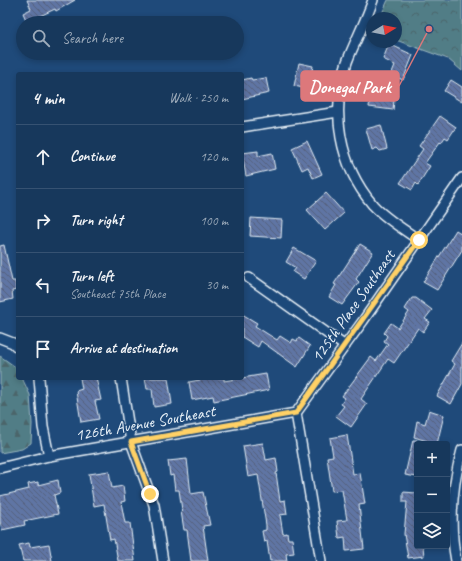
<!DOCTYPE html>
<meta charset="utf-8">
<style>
body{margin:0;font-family:Caveat,sans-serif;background:#244365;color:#f1f3f6}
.controls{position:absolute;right:12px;bottom:12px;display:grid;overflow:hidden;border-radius:4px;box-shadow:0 2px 6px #0003}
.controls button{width:36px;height:36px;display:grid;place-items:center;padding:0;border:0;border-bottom:1px solid #365272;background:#17385c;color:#f1f3f6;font:20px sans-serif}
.compass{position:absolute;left:366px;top:12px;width:36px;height:36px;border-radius:50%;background:#17385c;box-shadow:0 2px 6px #0003;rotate:80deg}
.stop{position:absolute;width:12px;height:12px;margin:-9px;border:3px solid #ffd166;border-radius:50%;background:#fff}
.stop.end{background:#ffd166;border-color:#fff;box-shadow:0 1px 4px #0008}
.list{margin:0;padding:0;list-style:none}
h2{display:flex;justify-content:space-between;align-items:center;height:52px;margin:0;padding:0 16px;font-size:17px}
h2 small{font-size:13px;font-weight:400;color:#9eacbb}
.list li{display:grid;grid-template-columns:26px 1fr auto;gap:12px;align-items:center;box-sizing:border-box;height:64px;padding:0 16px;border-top:1px solid #365272}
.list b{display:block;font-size:15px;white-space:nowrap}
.list p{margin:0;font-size:13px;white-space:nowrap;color:#9eacbb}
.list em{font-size:13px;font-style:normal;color:#9eacbb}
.icon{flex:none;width:22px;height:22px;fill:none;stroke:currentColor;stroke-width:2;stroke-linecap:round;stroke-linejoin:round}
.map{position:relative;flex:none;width:462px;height:561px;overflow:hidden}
.search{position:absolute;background:#17385c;box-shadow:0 2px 6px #0003;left:16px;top:16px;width:228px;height:44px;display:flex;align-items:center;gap:10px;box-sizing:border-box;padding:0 14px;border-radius:22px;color:#9eacbb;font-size:15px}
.panel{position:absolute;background:#17385c;box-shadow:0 2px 6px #0003;left:16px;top:72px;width:228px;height:308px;border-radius:4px}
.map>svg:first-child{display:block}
</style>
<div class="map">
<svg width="462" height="561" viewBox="0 0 462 561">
<defs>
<pattern id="forest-firs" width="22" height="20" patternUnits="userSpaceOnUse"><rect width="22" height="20" fill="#517d86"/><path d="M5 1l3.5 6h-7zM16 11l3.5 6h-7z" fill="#4c656b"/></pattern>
<pattern id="park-crowns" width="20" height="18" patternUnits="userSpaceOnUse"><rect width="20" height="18" fill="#517d86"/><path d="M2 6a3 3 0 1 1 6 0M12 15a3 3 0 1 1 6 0" fill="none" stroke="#4c656b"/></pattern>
<pattern id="building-back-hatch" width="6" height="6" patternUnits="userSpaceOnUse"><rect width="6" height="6" fill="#5f74a4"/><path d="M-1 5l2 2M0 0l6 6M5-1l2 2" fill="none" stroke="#54607c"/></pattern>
</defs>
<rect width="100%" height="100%" fill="#1f4a7a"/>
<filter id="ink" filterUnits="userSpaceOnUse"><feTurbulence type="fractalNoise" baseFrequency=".025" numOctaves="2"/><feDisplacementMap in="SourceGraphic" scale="8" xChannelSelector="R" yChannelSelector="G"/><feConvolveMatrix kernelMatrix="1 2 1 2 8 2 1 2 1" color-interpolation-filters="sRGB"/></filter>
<g filter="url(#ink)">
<!-- forest -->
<polygon fill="url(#forest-firs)" stroke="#9cb7bf" points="0,356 17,368 18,378 22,378 30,395 32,424 31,443 22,449 0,453"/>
<!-- park -->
<polygon fill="url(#park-crowns)" stroke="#9cb7bf" points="388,0 462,0 462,71 448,59 396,40 396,18 380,18"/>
<!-- building -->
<g fill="url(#building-back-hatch)" stroke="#e8f1f8">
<polygon points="27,0 75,0 56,11 55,9 27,22 23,13 31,9"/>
<polygon points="389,44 413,55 403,80 391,75 395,65 383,59"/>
<polygon points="299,63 313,66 308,89 294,86"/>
<polygon points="251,78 252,80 266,78 269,93 242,99 242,80"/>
<polygon points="374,78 389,80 386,99 394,100 393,110 369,107 372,82 374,82"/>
<polygon points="451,80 462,87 462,102 444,91"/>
<polygon points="440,116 456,127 448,139 445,137 441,143 440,142 425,163 430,166 418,185 416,183 412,190 400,183 423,149 419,146"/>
<polygon points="381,125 387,149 380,151 377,148 372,150 366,129"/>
<polygon points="307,141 322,174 313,178 308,167 302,170 292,148"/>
<polygon points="258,151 258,156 272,153 275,169 246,176 242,153"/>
<polygon points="326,193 344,213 325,230 307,210"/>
<polygon points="251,218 282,220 281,238 250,236"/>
<polygon points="456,230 462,234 462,250 437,290 423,282"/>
<polygon points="360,244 373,252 356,279 359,282 342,305 329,297 336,285 334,284"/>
<polygon points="4,245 12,281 15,281 16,290 12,291 13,299 0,302 0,246"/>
<polygon points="294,248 316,261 304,279 293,272 296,268 286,262"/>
<polygon points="412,298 416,298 432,310 425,319 430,322 423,332 418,328 394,363 388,359 361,399 367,404 351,427 336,416 344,406 341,404 345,398 342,396 371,357 376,361 388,344 384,341 387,336 384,333 391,323 398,328 409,312 405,309"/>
<polygon points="242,314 257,323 255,326 277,340 280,336 291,343 293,339 297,341 299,338 310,346 297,367 261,341 258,347 242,337"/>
<polygon points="462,343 462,384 451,404 437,396 455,364 451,361"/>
<polygon points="266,374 269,390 214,401 213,396 192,400 189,382 210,378 224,378 224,381"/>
<polygon points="80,378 96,378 101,400 95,401 99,419 81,422 76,391 82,389"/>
<polygon points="145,378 168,378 172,404 154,407 152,389 147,389"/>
<polygon points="429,410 444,415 437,444 414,437 417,421 425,424"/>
<polygon points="347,435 353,474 360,473 365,504 359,505 364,549 346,551 345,537 339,538 337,521 347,520 342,490 332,491 327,457 333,456 330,438"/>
<polygon points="413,440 417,440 417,477 405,475"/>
<polygon points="263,443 266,460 276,458 278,472 276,473 280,501 285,500 287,514 280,515 283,534 287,533 288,539 292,539 294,553 286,554 287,561 270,561 267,541 264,542 262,531 266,530 266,525 258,475 248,477 243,446"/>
<polygon points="187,459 191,494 203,492 210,525 203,526 208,561 191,561 187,530 184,530 181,511 182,510 179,490 175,490 173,475 170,476 168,461"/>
<polygon points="109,471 112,488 123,486 125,501 121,502 125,523 130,523 135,561 118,561 114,539 110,540 104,504 94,506 89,474"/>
<polygon points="58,480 60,493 54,495 58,514 24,521 25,525 2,530 0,521 0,496 29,489 28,484 38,482 38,485"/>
<polygon points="403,492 417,493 417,546 423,546 424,556 408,558 404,534 407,502 403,502"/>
<polygon points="29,543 30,547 49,544 52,561 23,561 19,545"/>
</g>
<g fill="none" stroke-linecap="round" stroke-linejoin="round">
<!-- minor casing -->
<g stroke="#e8f1f8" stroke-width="12">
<g id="minor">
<path d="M373,0C366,21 355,41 347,62C330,111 339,165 373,205C386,219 403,229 419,240"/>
<polyline points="242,127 338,112"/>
<polyline points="249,278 345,346"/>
<polyline points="0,338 13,343 18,348"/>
<polyline points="39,378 43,427 49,456"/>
<polyline points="121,378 131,442 154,505 163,561"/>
<polyline points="296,413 363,321 462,178"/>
<polyline points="296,413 321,561"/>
<polyline points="0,468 49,456 296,413"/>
<path d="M456,561C449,524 452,486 462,450"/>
</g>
</g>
<!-- minor -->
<use href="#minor" stroke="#1f4a7a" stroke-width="9"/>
</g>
</g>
<g fill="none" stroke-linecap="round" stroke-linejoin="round" filter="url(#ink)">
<!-- route -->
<polyline stroke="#ffd166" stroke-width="5" points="150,494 131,442 296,413 419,240"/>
</g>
<g text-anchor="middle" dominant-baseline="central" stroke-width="3" stroke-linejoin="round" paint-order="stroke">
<!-- street labels -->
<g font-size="17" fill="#e8f1f8" stroke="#1f4a7a">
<text transform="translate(353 306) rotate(-55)">125th Place Southeast</text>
<text transform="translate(145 423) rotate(-10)">126th Avenue Southeast</text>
</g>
</g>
<!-- callouts -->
<path fill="none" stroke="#dd787b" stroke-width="1.5" d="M429 29L399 86"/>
<circle fill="#dd787b" stroke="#1f4a7a" stroke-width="1.5" cx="429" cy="29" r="4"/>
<rect fill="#dd787b" stroke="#dd787b" stroke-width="1.5" x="301" y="71" width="98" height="30" rx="4"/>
<g font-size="18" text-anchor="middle" font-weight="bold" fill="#fff">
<text x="350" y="93">Donegal Park</text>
</g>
</svg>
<div class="controls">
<button>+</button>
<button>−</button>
<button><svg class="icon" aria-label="layers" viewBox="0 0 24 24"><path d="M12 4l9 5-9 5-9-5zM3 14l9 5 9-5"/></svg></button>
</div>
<svg class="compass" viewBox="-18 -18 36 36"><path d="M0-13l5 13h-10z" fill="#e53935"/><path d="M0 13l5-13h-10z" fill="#9eacbb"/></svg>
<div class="stop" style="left:419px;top:240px"></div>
<div class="stop end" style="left:150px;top:494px"></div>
<div class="search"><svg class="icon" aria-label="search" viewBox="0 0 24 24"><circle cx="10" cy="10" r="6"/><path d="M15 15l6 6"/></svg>Search here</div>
<section class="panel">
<h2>4 min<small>Walk · 250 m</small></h2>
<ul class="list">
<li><svg class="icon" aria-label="ahead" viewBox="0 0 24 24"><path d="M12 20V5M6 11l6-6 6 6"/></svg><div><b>Continue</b></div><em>120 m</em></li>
<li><svg class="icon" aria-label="right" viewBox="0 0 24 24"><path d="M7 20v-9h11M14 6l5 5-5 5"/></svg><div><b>Turn right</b></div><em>100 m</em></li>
<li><svg class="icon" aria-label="left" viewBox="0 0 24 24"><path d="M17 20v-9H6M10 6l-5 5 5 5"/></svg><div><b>Turn left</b><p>Southeast 75th Place</p></div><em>30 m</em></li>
<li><svg class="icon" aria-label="arrive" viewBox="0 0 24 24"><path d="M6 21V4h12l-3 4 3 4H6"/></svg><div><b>Arrive at destination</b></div></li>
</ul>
</section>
</div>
